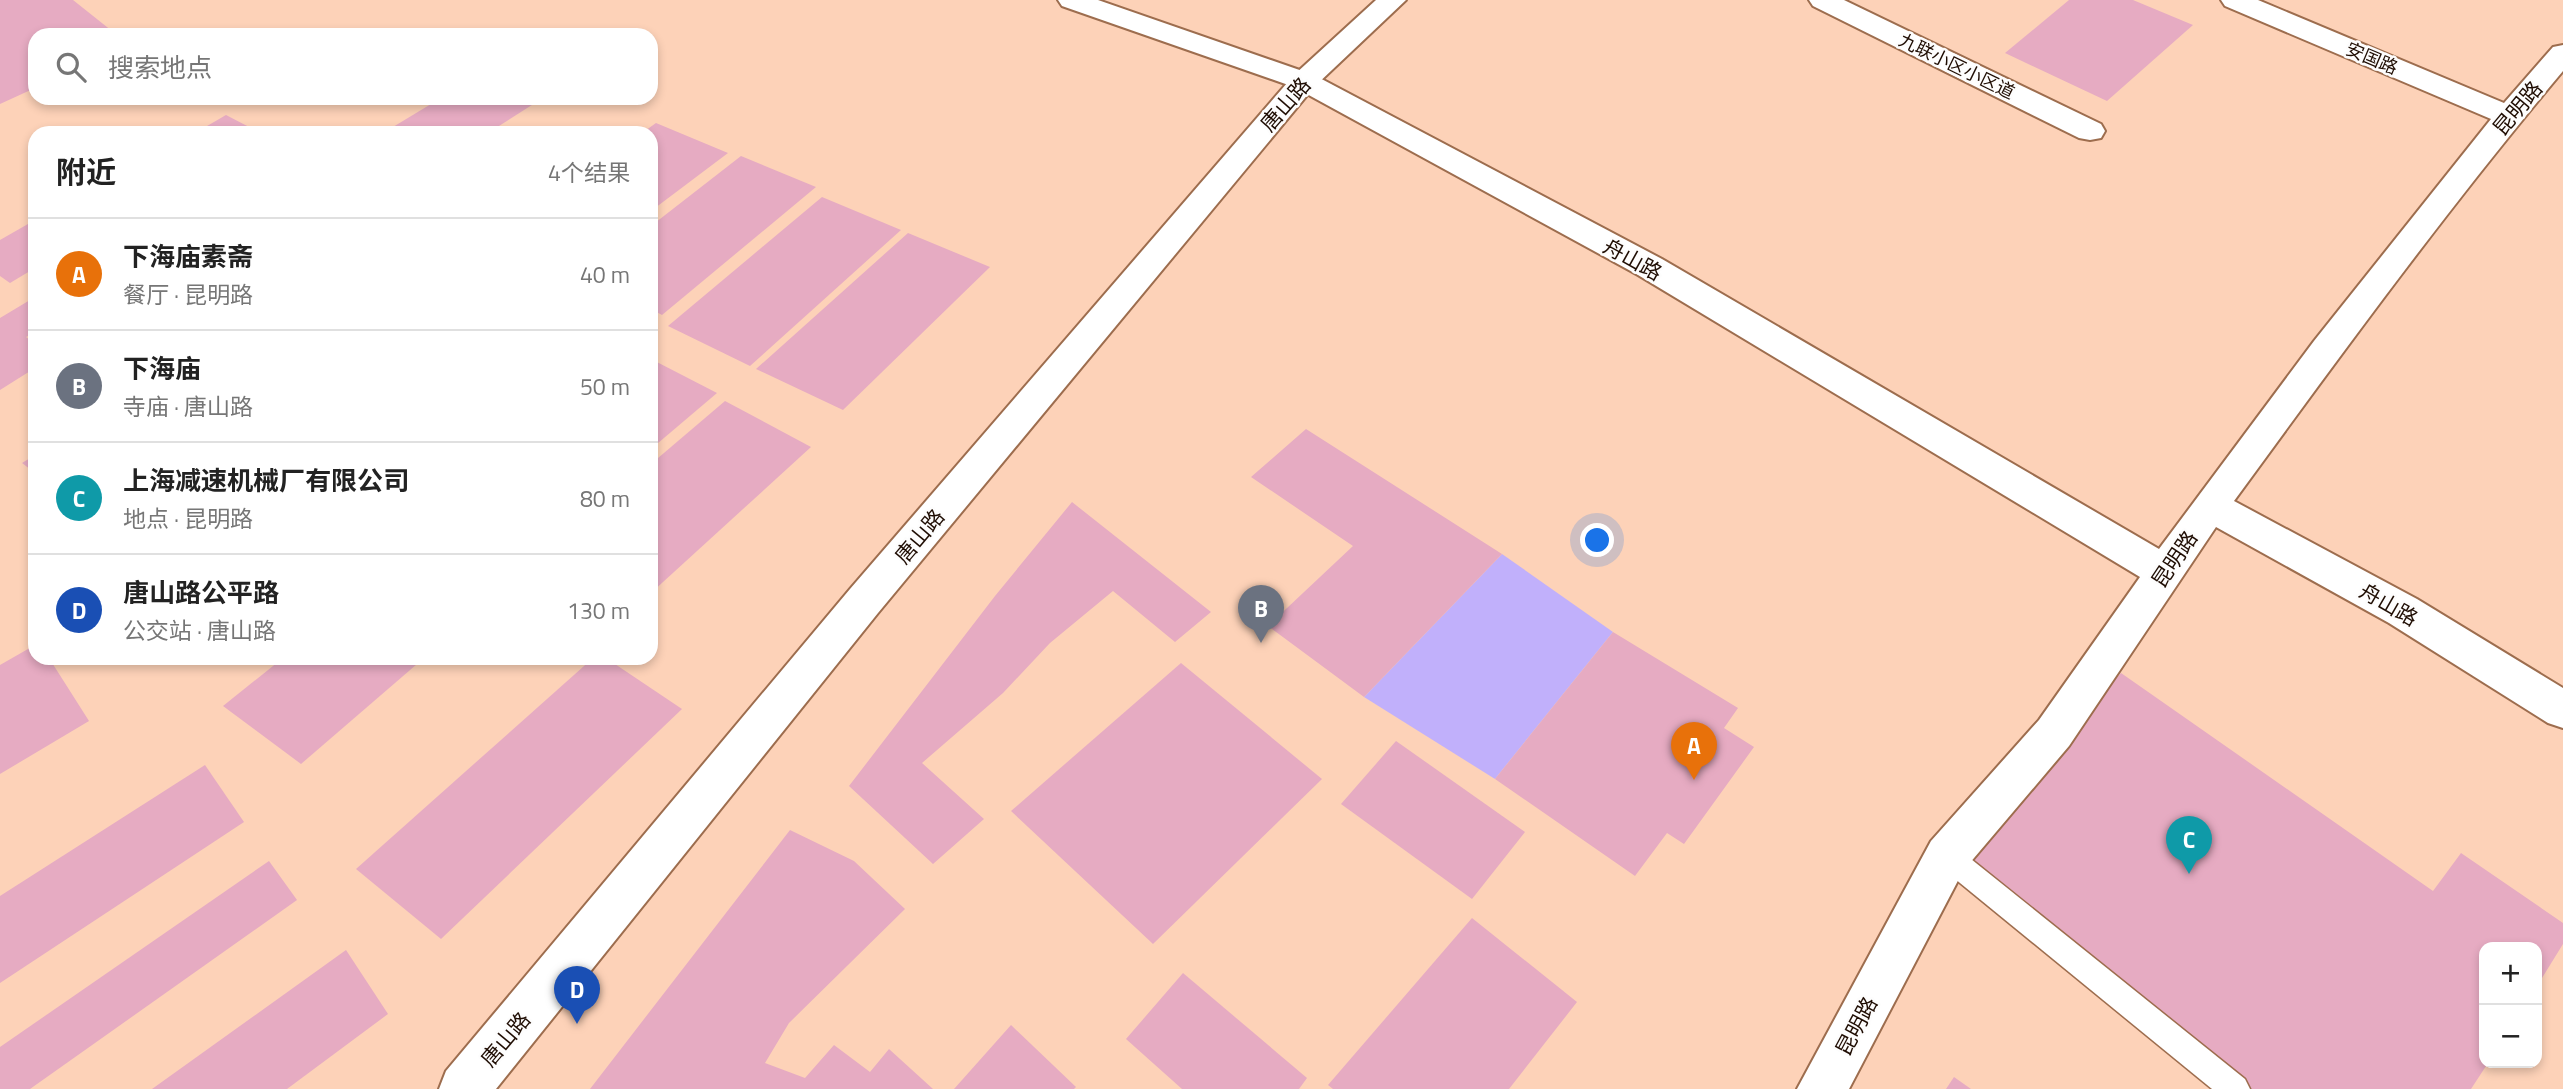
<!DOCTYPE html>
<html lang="zh">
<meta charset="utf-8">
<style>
body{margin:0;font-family:"Titillium Web","Noto Sans SC",sans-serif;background:#f2f2f2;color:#222}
.controls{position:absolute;right:21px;bottom:21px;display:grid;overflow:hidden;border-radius:14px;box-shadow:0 4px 10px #0003}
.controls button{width:63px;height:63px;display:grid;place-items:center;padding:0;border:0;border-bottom:2px solid #e0e0e0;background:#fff;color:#222;font:35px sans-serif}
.you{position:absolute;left:1598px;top:541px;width:24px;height:24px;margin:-18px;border:5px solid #fff;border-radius:50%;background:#1a73e8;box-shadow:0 0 0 10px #1a73e833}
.badge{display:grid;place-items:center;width:46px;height:46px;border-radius:50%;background:#0e77a2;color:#fff;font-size:23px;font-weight:700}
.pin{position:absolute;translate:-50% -58px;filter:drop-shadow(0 2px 4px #0008)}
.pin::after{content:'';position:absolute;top:37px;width:24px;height:21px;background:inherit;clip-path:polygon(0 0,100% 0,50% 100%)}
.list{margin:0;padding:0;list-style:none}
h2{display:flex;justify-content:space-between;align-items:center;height:91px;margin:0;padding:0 28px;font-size:30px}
h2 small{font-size:23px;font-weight:400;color:#767676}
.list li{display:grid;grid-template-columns:46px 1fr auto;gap:21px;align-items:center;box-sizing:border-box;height:112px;padding:0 28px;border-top:2px solid #e0e0e0}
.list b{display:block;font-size:26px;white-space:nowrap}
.list p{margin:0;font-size:23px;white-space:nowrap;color:#767676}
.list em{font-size:23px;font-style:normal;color:#767676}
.icon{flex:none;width:38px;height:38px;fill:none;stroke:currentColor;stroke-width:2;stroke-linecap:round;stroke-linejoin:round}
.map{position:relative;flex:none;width:2563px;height:1089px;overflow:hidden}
.search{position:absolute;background:#fff;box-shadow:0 4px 10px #0003;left:28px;top:28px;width:630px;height:77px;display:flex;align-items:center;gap:18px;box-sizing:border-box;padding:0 24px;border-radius:21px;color:#767676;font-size:26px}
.panel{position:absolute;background:#fff;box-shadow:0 4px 10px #0003;left:28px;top:126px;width:630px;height:539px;border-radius:21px}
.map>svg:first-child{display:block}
</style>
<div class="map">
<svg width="2563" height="1089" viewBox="0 0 2563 1089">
<rect width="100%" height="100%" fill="#fdd2b8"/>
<!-- green -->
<polygon fill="#c1b0fb" points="1502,554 1613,632 1495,779 1364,697"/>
<!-- building -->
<g fill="#e6abc2">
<polygon points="0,0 73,0 117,35 35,35 35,88 0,104"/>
<polygon points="2069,0 2133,0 2193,25 2107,101 2005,53"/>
<polygon points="441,98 525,98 535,103 488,133 383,133"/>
<polygon points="226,115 253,129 246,133 195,133"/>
<polygon points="656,123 728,153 651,211 651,133 642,133"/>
<polygon points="741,156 816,187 662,315 651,309 651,226"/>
<polygon points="822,197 901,230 750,366 668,326"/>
<polygon points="35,220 35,268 10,283 0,276 0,240"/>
<polygon points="908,233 990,267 843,410 756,369"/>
<polygon points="35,297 35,332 26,337 35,344 35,368 0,390 0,318"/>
<polygon points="651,359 717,393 651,449"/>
<polygon points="725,401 811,447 651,593 651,464"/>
<polygon points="1306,429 1502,554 1364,697 1268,626 1353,546 1251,477"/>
<polygon points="35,455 35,473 22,463"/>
<polygon points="1072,502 1211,612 1175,642 1113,591 1050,643 1003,693 922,763 984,819 933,864 849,786 995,596"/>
<polygon points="1613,632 1738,708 1724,728 1754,747 1684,844 1667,833 1635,876 1495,779"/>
<polygon points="35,645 35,658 49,658 89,721 0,774 0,665"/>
<polygon points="283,658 424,658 301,764 223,706"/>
<polygon points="593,658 606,658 682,709 441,939 356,869"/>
<polygon points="1181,663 1322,779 1153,944 1011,811"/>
<polygon points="2121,673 2433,891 2461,853 2563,923 2563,944 2537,986 2537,947 2484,947 2484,1063 2488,1063 2471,1089 2235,1089 1947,856"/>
<polygon points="1396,741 1525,832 1472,899 1341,804"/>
<polygon points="205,765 244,822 0,983 0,896"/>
<polygon points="790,830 854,861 905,909 789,1023 765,1063 805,1078 834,1045 870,1072 889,1049 933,1089 590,1089"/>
<polygon points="269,861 297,900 30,1089 0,1089 0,1047"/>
<polygon points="1472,918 1577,1002 1509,1089 1333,1089 1328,1085"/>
<polygon points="346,950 388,1014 287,1089 152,1089"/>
<polygon points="1183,973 1307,1078 1299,1089 1182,1089 1126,1039"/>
<polygon points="1011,1025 1076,1087 1074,1089 954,1089"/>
<polygon points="1954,1077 1971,1089 1946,1089"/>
</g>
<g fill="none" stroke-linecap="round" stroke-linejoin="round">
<!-- service casing -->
<g stroke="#9d6d4e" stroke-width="3">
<polygon id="service" points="1947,844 1956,847 2245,1079 2250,1089 2212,1089 1938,865 1934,856 1938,847"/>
</g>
<!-- minor casing -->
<g stroke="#9d6d4e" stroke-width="4">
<g id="minor">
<path d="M1058,0H1098L1314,75L1662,259L2159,549L2314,341L2491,119L2225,6L2221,0H2258L2504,103L2553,47L2563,45V71C2447,209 2340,356 2234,501L2417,599L2563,688V728L2548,723L2389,623L2216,527L2069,746L1963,871L1849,1089H1797L1931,841L2039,720L2140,577L1638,275L1294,87L1062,6Z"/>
<polygon points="1809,0 1844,0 2101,124 2105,131 2101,138 2090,140 2079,138 1813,6"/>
</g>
</g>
<!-- tertiary casing -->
<g stroke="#9d6d4e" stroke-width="4">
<polygon id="tertiary" points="1376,0 1406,0 1314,87 878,613 496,1089 439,1089 446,1071 850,589 1294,75"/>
</g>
<!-- service -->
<use href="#service" fill="#fff" fill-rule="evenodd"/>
<!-- minor -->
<use href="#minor" fill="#fff" fill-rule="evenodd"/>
<!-- tertiary -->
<use href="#tertiary" fill="#fff" fill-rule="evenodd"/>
</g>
<g text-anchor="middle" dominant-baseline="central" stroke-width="5" stroke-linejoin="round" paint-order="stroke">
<!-- far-street labels -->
<g font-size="18" fill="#1f0d03" stroke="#fdfdfd">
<text transform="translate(2372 58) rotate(23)">安国路</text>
<text transform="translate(1957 66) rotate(26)">九联小区小区道</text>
</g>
<!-- street labels -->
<g font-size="21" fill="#1f0d03" stroke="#fdfdfd">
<text transform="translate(1285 104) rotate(-49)">唐山路</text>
<text transform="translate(2517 108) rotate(-50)">昆明路</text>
<text transform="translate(1633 259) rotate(29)">舟山路</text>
<text transform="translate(919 536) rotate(-50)">唐山路</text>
<text transform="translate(2174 559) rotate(-56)">昆明路</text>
<text transform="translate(2389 604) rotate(30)">舟山路</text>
<text transform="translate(1856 1026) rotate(-62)">昆明路</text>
<text transform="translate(505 1039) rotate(-50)">唐山路</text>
</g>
</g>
</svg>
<div class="controls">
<button>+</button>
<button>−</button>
</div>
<div class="you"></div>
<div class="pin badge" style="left:1694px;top:780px;background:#e8710a">A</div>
<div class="pin badge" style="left:1261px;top:643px;background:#6b7280">B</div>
<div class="pin badge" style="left:2189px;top:874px;background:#0f9aa8">C</div>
<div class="pin badge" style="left:577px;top:1024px;background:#1a4fb4">D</div>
<div class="search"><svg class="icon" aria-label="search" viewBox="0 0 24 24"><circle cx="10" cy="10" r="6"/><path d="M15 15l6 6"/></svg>搜索地点</div>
<section class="panel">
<h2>附近<small>4个结果</small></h2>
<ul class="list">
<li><span class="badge" style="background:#e8710a">A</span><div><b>下海庙素斋</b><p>餐厅 · 昆明路</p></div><em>40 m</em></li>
<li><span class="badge" style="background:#6b7280">B</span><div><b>下海庙</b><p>寺庙 · 唐山路</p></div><em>50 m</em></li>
<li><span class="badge" style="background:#0f9aa8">C</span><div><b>上海减速机械厂有限公司</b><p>地点 · 昆明路</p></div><em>80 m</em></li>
<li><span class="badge" style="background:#1a4fb4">D</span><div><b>唐山路公平路</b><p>公交站 · 唐山路</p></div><em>130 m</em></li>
</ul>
</section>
</div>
